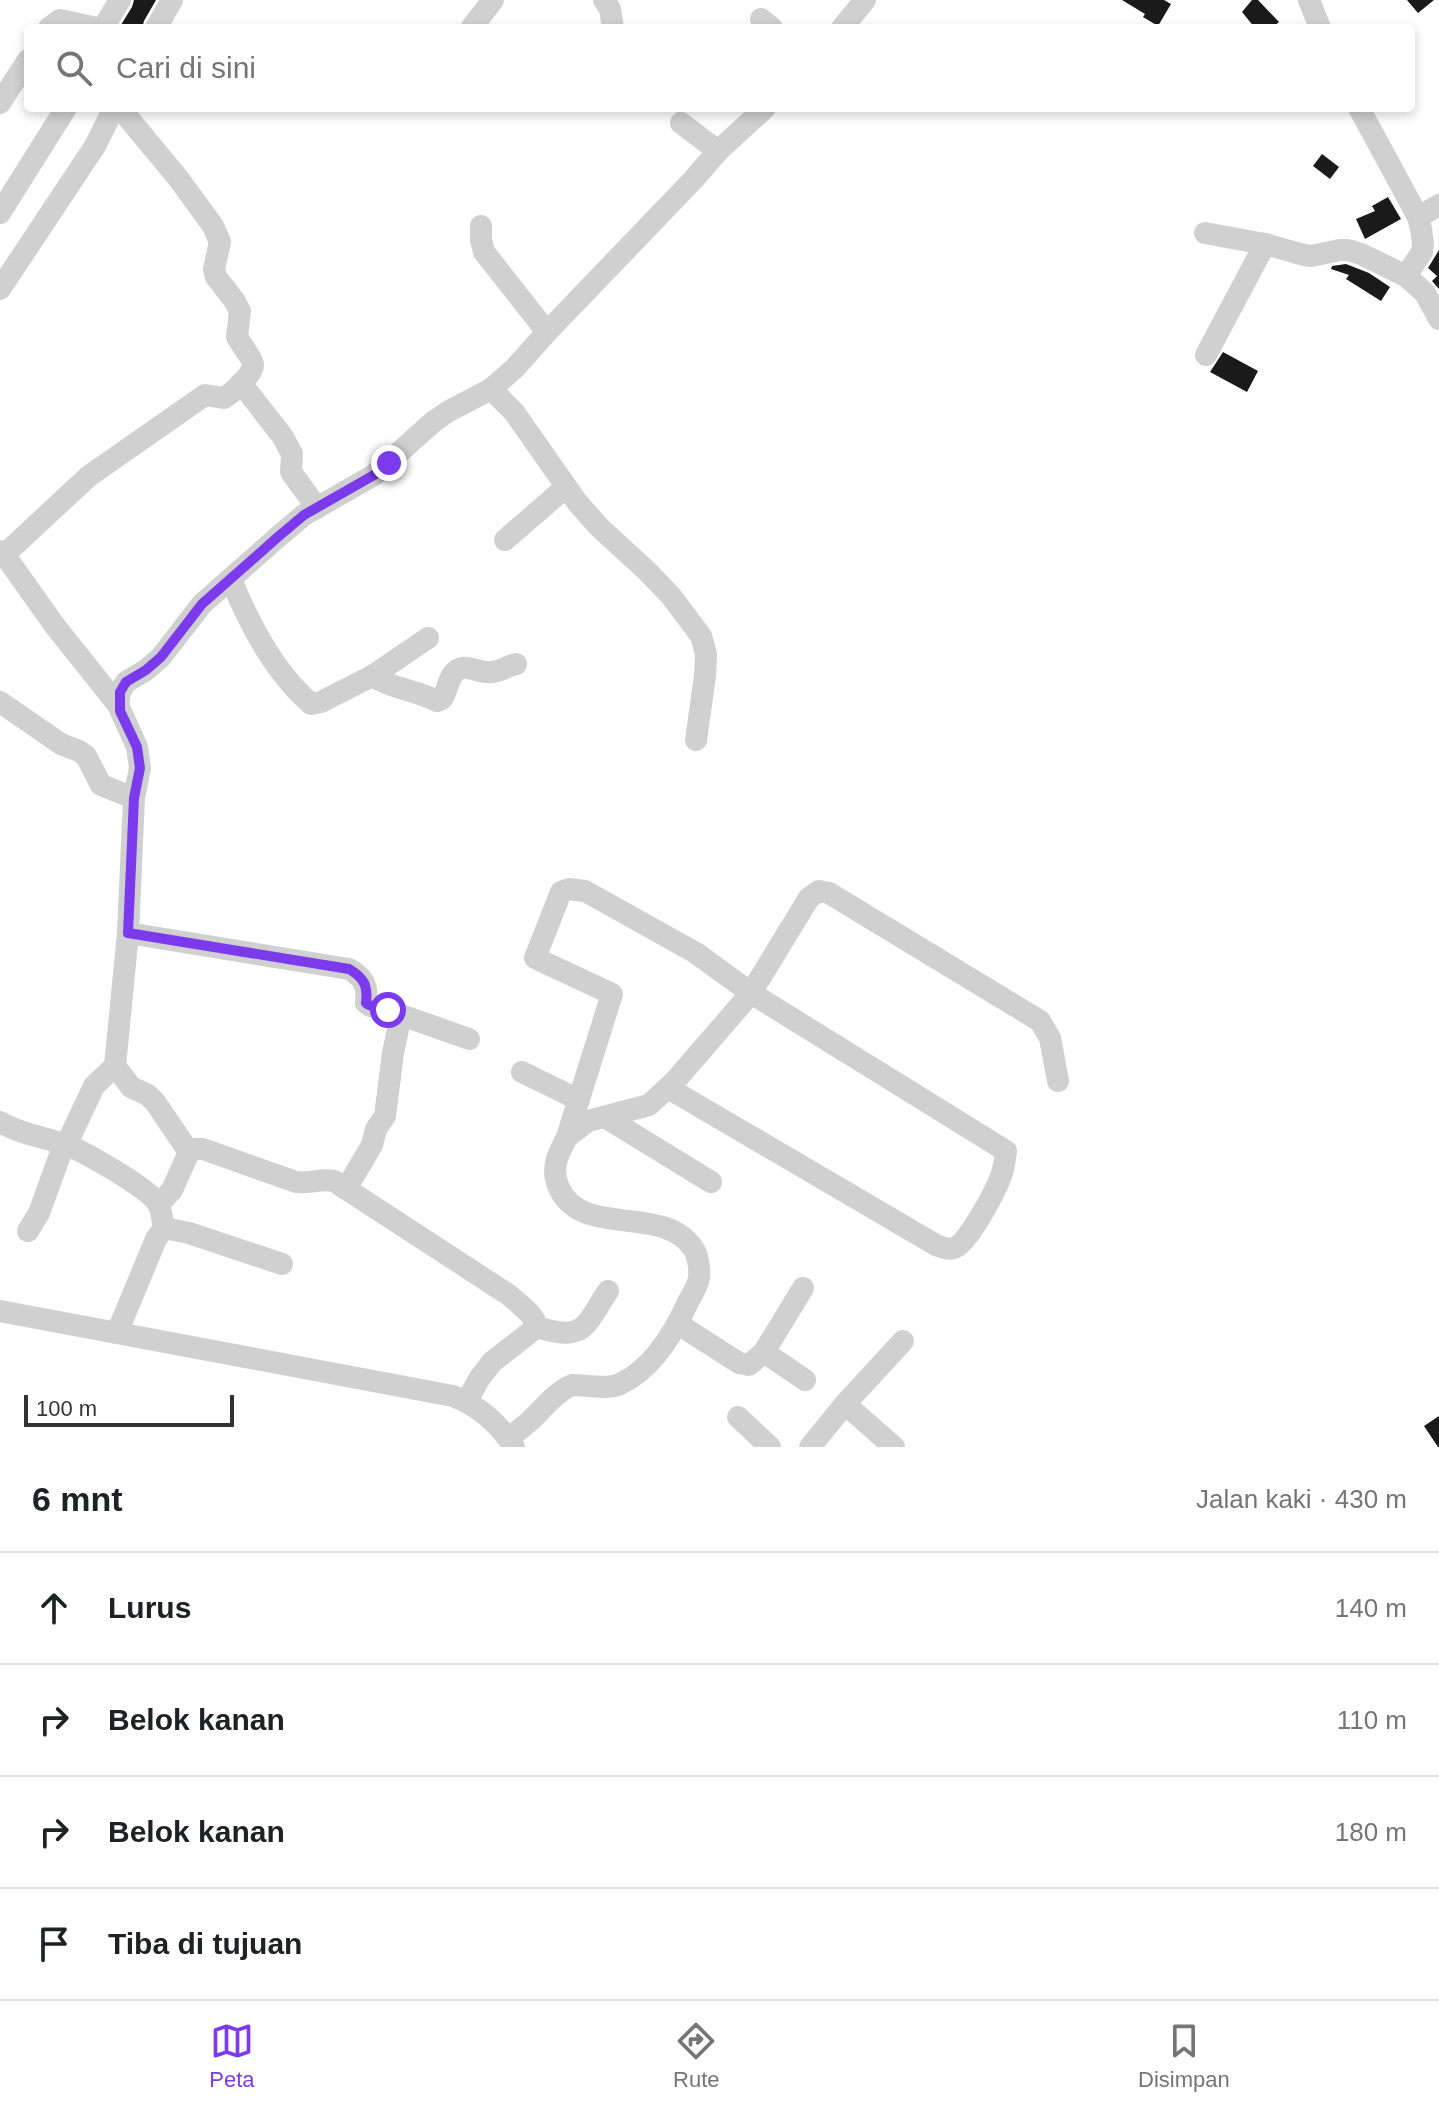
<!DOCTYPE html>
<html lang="id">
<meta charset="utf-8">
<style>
body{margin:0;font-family:Helvetica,sans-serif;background:#f6f6f6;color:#202124}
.scale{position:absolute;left:24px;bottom:20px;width:210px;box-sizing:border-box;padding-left:8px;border:4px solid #333;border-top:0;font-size:22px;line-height:28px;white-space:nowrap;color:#333;-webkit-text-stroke:6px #fff;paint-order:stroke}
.stop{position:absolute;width:24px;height:24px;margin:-18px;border:6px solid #7c3aed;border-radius:50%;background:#fff}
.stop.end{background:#7c3aed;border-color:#fff;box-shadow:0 2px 8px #0008}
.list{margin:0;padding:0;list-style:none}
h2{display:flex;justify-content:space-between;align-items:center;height:104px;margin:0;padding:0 32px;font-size:34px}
h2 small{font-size:26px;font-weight:400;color:#757577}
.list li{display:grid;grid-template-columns:52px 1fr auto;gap:24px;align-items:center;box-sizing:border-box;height:112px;padding:0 32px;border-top:2px solid #e0e0e0}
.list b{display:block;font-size:30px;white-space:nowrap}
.list em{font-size:26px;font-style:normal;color:#757577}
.icon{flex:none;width:44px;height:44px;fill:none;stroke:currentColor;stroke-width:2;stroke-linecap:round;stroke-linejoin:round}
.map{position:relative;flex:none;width:1439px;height:1447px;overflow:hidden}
.search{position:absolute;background:#fff;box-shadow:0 4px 12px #0003;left:24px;right:24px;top:24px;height:88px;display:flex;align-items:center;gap:20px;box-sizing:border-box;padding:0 28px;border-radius:8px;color:#757577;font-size:30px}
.sheet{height:552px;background:#fff}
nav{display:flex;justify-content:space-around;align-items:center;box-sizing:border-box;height:112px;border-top:2px solid #e0e0e0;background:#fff;font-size:22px;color:#757577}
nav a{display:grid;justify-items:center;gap:4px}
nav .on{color:#7c3aed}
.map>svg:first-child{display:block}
</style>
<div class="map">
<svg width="1439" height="1447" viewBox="0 0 1439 1447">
<rect width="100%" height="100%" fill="#fff"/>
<!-- building -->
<g fill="#1a1a1a">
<polygon points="134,0 156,0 144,21 142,28 119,28 132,7"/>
<polygon points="1122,0 1164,0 1171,4 1158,26 1143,17 1145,14"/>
<polygon points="1252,0 1258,0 1279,22 1272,28 1255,28 1242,12"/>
<polygon points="1407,0 1434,0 1418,13"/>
<polygon points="1322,154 1339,167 1330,179 1313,166"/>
<polygon points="1388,197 1401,219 1365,239 1356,219 1375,211 1372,206"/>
<polygon points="1439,250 1439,289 1432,281 1437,276 1428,268"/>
<polygon points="1346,264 1369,273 1390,287 1381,301 1346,279 1349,275 1331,269 1332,266"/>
<polygon points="1223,352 1258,371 1247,392 1210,372"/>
<polygon points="1439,1416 1439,1447 1438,1447 1424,1426"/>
</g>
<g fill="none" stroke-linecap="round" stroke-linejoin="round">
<!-- minor -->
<g stroke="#d0d0d0" stroke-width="22">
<polyline points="604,0 610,9 613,28"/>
<polyline points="1309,0 1320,28"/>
<polyline points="761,19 772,28"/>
<polyline points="472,27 493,0"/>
<polyline points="49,28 60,20 97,28"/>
<polyline points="103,28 120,0"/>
<polyline points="156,28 172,0"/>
<polyline points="842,28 865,0"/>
<polyline points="0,103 28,60"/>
<polyline points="1359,108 1418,217 1421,229 1423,243 1422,252 1406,276 1425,293 1439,319"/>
<polyline points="681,123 718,151"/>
<polyline points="0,213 66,108"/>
<polyline points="1418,217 1439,205"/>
<polyline points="481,226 481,240 484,252 547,332"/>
<polyline points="1205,233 1265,244 1304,255 1311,256 1340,250 1348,250 1361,254 1406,276"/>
<polyline points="0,289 95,146 114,108"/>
<polyline points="1206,355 1265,244"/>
<polyline points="241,383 283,437 292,454 291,472 317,508"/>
<polyline points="491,389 514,412 577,502 599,527 647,571 671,596 701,636 706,654 705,676 696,740"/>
<polyline points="505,540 566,487"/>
<polyline points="0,551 6,557 55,626 118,705 137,747 140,768 134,798 128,933 115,1066 131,1087 148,1095 155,1102 189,1152"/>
<path d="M4,555L89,476L205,395L224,398C232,393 253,375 253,365C253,359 240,343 237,337L240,311L234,300L216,277L214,269L220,242L213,226L178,178L120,108"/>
<path d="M231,579C249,624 274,672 311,704L321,702L372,676C392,689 416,690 437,701L442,699C447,691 448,681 453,674C464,660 477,674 491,672C500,672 507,666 516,664"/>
<polyline points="372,676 428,638"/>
<polyline points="0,702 61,744 79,751 86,756 101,785 134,798"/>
<polyline points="118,705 120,692 126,682 146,670 161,657 202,604 279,536 304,515 374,475 433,422 449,411 491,389 515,368 547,332 693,180 718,151 765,108"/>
<path d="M128,933L349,969C364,978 368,985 366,1003L370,1006L385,1007L401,1015L469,1039"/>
<polyline points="522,1072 579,1100"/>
<polyline points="605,1117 711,1182"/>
<path d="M0,1122C20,1134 43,1137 64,1144C81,1150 151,1189 158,1204C162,1210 162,1220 164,1228L156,1239L117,1333"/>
<polyline points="567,1137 588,1121 649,1105 675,1081 751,993 809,898 819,891 829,893 1040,1021 1050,1038 1058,1081"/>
<path d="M189,1152L193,1149H203L296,1182C309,1184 321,1178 334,1181L509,1295C519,1304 535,1315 537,1327L492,1362L479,1379L467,1401"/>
<polyline points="346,1189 372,1145 376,1129 385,1116 393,1053 401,1015"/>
<polyline points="159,1204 172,1190 189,1152"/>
<polyline points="164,1228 189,1233 282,1264"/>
<polyline points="28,1231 39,1213 64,1144 70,1137 94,1086 115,1066"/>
<path d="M0,1311L453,1396C479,1406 499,1424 514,1447"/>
<polyline points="678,1324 739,1363 749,1365 764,1352 803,1288"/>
<path d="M537,1327C585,1342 584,1327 608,1291"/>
<polyline points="764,1352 805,1380"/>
<polyline points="845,1404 894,1447"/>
<polyline points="738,1417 770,1447"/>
<path d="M508,1438C516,1433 523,1427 530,1421C544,1408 554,1393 572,1385C586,1385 607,1390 620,1384C653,1369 675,1331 689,1300C693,1293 698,1285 699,1278C700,1269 698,1255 693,1248C662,1203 582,1239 559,1188C550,1169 558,1154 567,1137L612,994L535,958L561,892L569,889L585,891L696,953L751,993L1006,1151C1005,1159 1004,1168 1001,1176C996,1190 968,1244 954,1248C948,1250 942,1247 936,1245L668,1088"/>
<polyline points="810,1447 845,1404 903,1341"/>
</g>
</g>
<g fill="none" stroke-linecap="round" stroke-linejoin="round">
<!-- route -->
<path stroke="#7c3aed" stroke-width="10" d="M388,1010C381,1005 372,1009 366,1003C368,985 364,978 349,969L128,933L134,798L140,768L137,747L120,711V692L126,682L146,670L161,657L202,604L279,536L304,515L374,475L389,463"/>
</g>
</svg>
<div class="scale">100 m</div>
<div class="stop" style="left:388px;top:1010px"></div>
<div class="stop end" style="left:389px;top:463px"></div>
<div class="search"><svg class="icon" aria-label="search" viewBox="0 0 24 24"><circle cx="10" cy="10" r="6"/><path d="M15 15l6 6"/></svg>Cari di sini</div>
</div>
<section class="sheet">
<h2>6 mnt<small>Jalan kaki · 430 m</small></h2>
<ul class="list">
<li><svg class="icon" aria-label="ahead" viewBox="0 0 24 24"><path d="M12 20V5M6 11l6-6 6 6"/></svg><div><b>Lurus</b></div><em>140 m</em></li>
<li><svg class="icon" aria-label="right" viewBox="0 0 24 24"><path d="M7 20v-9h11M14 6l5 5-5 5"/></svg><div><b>Belok kanan</b></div><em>110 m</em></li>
<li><svg class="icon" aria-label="right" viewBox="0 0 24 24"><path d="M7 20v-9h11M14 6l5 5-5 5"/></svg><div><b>Belok kanan</b></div><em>180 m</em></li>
<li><svg class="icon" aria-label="arrive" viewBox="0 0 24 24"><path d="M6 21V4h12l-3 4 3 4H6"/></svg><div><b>Tiba di tujuan</b></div></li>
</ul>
</section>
<nav>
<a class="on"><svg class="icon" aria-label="map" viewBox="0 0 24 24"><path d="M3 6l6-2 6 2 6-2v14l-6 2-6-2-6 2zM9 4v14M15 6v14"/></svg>Peta</a>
<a><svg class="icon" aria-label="directions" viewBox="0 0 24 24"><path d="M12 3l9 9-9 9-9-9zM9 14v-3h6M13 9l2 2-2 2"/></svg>Rute</a>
<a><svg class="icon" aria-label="saved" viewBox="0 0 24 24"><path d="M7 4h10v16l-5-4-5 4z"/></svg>Disimpan</a>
</nav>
